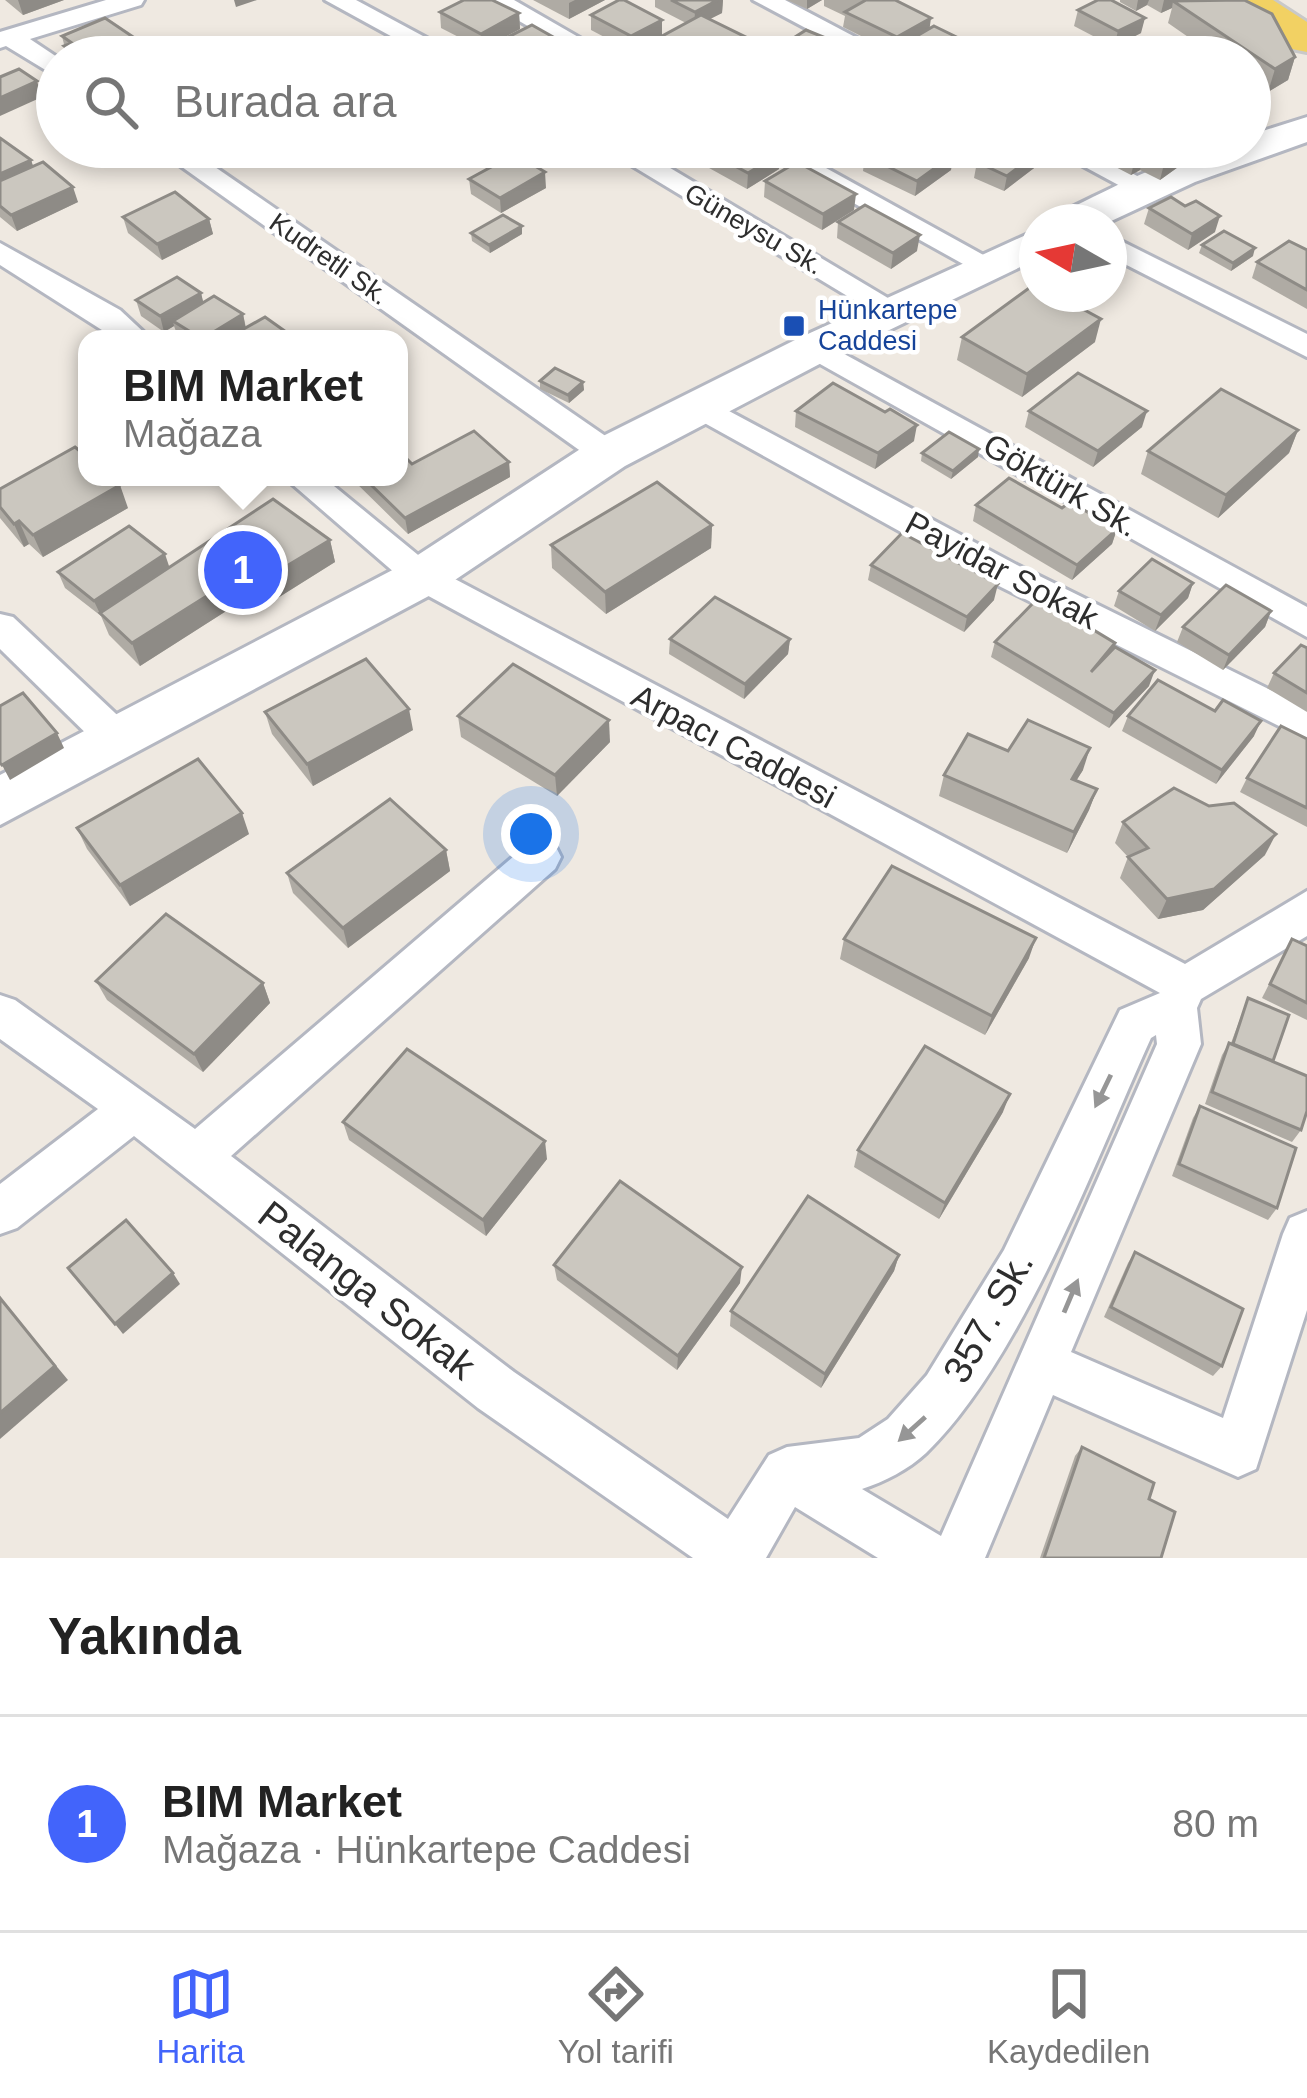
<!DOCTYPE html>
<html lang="tr">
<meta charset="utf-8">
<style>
body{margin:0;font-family:Arial,sans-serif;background:#f2f2f2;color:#222}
.compass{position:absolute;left:1019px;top:204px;width:108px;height:108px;border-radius:50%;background:#fff;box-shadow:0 6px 18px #0003;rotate:279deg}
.you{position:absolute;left:531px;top:834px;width:42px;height:42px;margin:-30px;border:9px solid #fff;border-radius:50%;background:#1a73e8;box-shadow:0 0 0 18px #1a73e833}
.badge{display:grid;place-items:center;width:78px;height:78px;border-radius:50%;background:#4264fb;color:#fff;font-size:39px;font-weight:700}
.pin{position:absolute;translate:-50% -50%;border:6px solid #fff;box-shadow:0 3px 12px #0006}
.popup{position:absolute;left:78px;top:330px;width:330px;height:156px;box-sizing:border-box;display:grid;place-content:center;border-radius:24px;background:#fff;filter:drop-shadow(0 3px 9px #0005);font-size:39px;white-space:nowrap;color:#767676}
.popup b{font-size:45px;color:#222}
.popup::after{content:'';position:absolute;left:50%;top:100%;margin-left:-24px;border:24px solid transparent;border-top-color:#fff}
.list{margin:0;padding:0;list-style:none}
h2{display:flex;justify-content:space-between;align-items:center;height:156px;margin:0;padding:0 48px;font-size:51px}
h2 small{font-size:39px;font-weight:400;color:#767676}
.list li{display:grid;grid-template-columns:78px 1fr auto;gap:36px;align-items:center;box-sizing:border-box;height:216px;padding:0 48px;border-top:3px solid #e0e0e0}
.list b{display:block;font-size:45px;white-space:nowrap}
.list p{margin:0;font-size:39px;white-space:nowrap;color:#767676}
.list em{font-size:39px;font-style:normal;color:#767676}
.icon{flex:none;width:66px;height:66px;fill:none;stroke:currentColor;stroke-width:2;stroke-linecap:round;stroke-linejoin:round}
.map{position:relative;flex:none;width:1307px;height:1558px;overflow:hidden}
.search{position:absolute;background:#fff;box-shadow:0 6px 18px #0003;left:36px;right:36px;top:36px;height:132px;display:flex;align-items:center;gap:30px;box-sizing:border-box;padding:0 42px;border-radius:66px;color:#767676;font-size:45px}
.sheet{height:372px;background:#fff}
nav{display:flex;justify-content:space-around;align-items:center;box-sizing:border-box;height:168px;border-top:3px solid #e0e0e0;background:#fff;font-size:33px;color:#767676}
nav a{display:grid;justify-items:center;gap:6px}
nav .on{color:#4264fb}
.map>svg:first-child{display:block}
</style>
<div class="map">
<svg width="1307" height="1558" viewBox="0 0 1307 1558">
<rect width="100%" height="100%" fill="#efe9e1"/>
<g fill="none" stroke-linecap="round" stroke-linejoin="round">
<!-- minor casing -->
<g stroke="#b4b7c1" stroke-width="6">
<g id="minor">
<polygon points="106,0 144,0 141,5 30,39 57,57 57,77 6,46 0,48 0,32"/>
<polygon points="325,0 356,0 462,57 429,57"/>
<polygon points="483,0 514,0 613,57 581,57"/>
<polygon points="753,0 785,0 893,57 860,57"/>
<polygon points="154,147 186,147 620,446 625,454 620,462 596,462"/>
<polygon points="601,147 635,147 908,310 893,320 882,317"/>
<polygon points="753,147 788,147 1007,268 1003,274 981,274"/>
<polygon points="1048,147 1084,147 1161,189 1147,198 1137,195"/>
<polygon points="1109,235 1307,334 1307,357 1109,256"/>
<polygon points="0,243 120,310 151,339 116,339 0,265"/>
<polygon points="815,338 1307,607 1307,637 804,355 799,348"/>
<polygon points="701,396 1017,565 1307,708 1307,740 993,583 690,415 685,407 690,399"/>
<path d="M284,477H323L434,568L1185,964L1307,891V936L1201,999L1197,1008L1201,1044L1071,1352L1223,1418L1283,1234L1290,1218L1307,1211V1310L1256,1469L1238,1477L1053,1395L985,1558H878L795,1507L766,1558H693L478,1408L134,1136L17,1228L0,1234V1184L98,1109L0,1039V995L15,1000L195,1129L527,845L541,840L555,845L561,857L555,869L231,1156L514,1372L728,1519L769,1455L787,1447L859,1438L888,1419L927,1375L1004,1250L1120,1010L1160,993L410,586ZM1156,1035L1157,1044L941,1536L862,1489C884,1482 909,1469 926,1453C1022,1360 1095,1161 1151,1038Z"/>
<polygon points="0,614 13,617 131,728 136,739 131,750 117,754 103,750 0,649"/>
</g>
</g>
<!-- secondary casing -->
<g stroke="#b4b7c1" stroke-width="6">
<g id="secondary">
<path d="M1307,117V142L1195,182L1109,222H1054L1060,213C1120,185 1183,147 1250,147V135Z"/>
<polygon points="1037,230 1037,259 831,358 625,466 440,590 0,825 0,775 404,564 591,442 799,338"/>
</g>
</g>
<!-- primary casing -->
<g stroke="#c9c9c9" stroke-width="6">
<polygon id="primary" points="1225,0 1273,0 1307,22 1307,52 1292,49"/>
</g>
<!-- minor -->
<use href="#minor" fill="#fff" fill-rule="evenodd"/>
<!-- secondary -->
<use href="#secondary" fill="#fff" fill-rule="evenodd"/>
<!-- primary -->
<use href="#primary" fill="#f2d163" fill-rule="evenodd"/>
</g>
<!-- wall -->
<g fill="#afaba4">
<polygon points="5,0 64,0 23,15"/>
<polygon points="533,0 605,0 569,19"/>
<polygon points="655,0 723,0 722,13 710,19 766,57 653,57 653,41 686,23 655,7"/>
<polygon points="787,0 822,0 807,9"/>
<polygon points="824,0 894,0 930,28 973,45 971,57 901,57 902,49 895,53 843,27 845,16 824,6"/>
<polygon points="1120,0 1244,0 1295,57 1288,80 1268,92 1263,88 1259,101 1250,106 1250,57 1217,57 1168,23 1172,8 1161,13 1147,5 1136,11 1120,2"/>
<polygon points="1078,10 1141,33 1114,47 1074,26"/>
<polygon points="440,12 519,13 520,29 482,49 441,28"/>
<polygon points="591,15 662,20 662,35 631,51 591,30"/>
<polygon points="62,36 145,57 67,57"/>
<polygon points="498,42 576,50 577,57 499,57"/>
<polygon points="825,45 810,56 834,57 787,57 781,54 781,46"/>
<polygon points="0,138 31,160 33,166 78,202 17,231 0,217"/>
<polygon points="692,147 767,147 780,154 779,169 747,189 691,158"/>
<polygon points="1085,147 1195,147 1192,157 1160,180 1140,170 1131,175 1108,163 1109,159 1105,162 1084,151"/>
<polygon points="865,155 953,155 951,170 915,196 863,171"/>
<polygon points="977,162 1042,162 1004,191 974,178"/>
<polygon points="469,179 546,188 501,213 471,194"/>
<polygon points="765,181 854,210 822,230 764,197"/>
<polygon points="1149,208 1215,232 1188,250 1144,224"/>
<polygon points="123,217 209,219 213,234 162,260 128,233"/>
<polygon points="838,222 917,251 891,269 837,238"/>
<polygon points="471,233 522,234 490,253 472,241"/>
<polygon points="1202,245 1253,256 1231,271 1199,253"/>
<polygon points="1307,250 1307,309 1252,278 1257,262"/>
<polygon points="201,293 203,303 243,314 246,328 296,339 181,339 178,337 174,326 164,332 141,316 136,300"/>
<polygon points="962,337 1095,342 1022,397 957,360"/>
<polygon points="540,381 583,382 584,390 569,403 540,389"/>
<polygon points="796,411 914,441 875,469 795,427"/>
<polygon points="1029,411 1142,427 1093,467 1025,427"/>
<polygon points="1298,430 1289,453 1218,518 1141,474 1148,451"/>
<polygon points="922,453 978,457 951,479 921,461"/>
<polygon points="509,462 510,477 408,534 350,477 399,477 412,464"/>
<polygon points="0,489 128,508 43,557 29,544 24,547 0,518"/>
<polygon points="976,505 1062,508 1117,529 1112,544 1072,580 973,521"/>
<polygon points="712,525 711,548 606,614 552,568 551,545"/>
<polygon points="330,540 335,562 276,599 259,590 140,666 109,635 101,616 65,588 58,572 169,567"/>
<polygon points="871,565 994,600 964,632 868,580"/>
<polygon points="1193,583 1188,598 1155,631 1114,606 1119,591"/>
<polygon points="1271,611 1265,627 1223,670 1177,642 1183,627"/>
<polygon points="670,639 790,639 788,654 744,699 669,654"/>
<polygon points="995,642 1115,643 1112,650 1149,686 1109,728 991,657"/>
<polygon points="1307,648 1307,712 1267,688 1274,673"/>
<polygon points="265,712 413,730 313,786 272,734"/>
<polygon points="458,716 610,742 557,796 461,737"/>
<polygon points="1128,716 1254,736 1216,784 1122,731"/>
<polygon points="1307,739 1307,827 1240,792 1247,778"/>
<polygon points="1008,751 1083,770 1076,781 1097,789 1089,810 1067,853 939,796 944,775"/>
<polygon points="1209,806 1265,855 1203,910 1158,919 1120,878 1128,857 1115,843 1123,822"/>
<polygon points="77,828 249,834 130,906 87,849"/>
<polygon points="446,850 450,871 348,948 293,893 287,873"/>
<polygon points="844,939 1029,958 985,1035 840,959"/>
<polygon points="1292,939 1307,946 1307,1020 1262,998"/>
<polygon points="96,981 263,983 270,1003 203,1072 107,1000"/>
<polygon points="1248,998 1301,1130 1292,1142 1205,1104 1222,1055 1229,1043 1231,1043"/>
<polygon points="1200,1106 1277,1208 1268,1220 1172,1176 1193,1118"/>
<polygon points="1003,1112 939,1219 854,1167 858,1150"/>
<polygon points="343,1122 547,1159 486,1236 349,1140"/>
<polygon points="1135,1252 1222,1366 1213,1376 1104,1317 1128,1263"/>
<polygon points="899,1255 894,1271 821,1388 730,1326 731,1311"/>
<polygon points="554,1265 740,1283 677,1370 557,1280"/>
<polygon points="1082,1447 1149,1499 1161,1558 1040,1558 1075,1456"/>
</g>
<!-- shaded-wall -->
<g fill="#8e8b86">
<polygon points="18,0 64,0 23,15"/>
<polygon points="234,0 257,0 236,7"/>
<polygon points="575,0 605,0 569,19 569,3"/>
<polygon points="718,0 723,0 722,13 694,27 695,12"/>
<polygon points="807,0 822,0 807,9"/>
<polygon points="1138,0 1149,0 1147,5 1136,11"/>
<polygon points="1164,0 1188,0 1173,1 1172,8 1161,13"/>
<polygon points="519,13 520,29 482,49 481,34"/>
<polygon points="931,18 929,33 903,44 902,49 895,53 897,37"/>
<polygon points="1145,18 1141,33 1114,47 1118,31"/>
<polygon points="662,20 662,35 631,51 631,36"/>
<polygon points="826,38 825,45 808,57 801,57 801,55"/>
<polygon points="142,43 145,57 109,57"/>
<polygon points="973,45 971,57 952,57"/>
<polygon points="766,47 766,57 749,57"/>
<polygon points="1295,57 1288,80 1268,92 1275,69"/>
<polygon points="37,81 42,97 0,116 0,98"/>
<polygon points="1264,85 1259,101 1250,106 1250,93"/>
<polygon points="1045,147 1042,162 1004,191 1007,176"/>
<polygon points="1189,147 1195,147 1192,157 1160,180 1164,164"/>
<polygon points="780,154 779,169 747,189 748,173"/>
<polygon points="1144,154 1140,170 1131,175 1135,159"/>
<polygon points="953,155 951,170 915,196 917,181"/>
<polygon points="31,160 36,175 0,193 0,174"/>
<polygon points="545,172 546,188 501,213 500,198"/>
<polygon points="73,187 78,202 17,231 11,215"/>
<polygon points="856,194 854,210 822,230 823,214"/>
<polygon points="1220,216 1215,232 1188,250 1192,234"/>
<polygon points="209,219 213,234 162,260 157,244"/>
<polygon points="522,226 522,234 490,253 489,245"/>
<polygon points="920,235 917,251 891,269 893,253"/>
<polygon points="1255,248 1253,256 1231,271 1233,263"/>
<polygon points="201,293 205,309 173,321 174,326 164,332 160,316"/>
<polygon points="243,314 246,330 232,339 202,339"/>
<polygon points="1101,319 1095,342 1022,397 1027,374"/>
<polygon points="583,382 584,390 569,403 568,395"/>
<polygon points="1147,411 1142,427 1093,467 1098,451"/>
<polygon points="917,425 914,441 875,469 878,453"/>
<polygon points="1298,430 1289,453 1218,518 1226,495"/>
<polygon points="979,449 978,457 951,479 953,471"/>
<polygon points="509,462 510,477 408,534 405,518"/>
<polygon points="120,485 128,508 43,557 33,535"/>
<polygon points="19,521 29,544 24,547 14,524"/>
<polygon points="712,525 711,548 606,614 605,592"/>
<polygon points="1117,529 1112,544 1072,580 1077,565"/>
<polygon points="330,540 335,562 276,599 270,576"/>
<polygon points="165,554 170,569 101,616 94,601"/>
<polygon points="253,567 259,590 140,666 132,643"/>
<polygon points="1193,583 1188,598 1155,631 1161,615"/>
<polygon points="998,584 994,600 964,632 967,617"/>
<polygon points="1271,611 1265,627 1223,670 1229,655"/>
<polygon points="790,639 788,654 744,699 745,684"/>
<polygon points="1155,670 1149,686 1109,728 1114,713"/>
<polygon points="409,709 413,730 313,786 307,764"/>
<polygon points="609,720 610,742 557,796 555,775"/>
<polygon points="1261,721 1254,736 1216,784 1222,770"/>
<polygon points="57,733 64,748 10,780 2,765"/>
<polygon points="1090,748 1083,770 1064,800 1072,779"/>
<polygon points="1097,789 1089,810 1067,853 1074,832"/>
<polygon points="242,813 249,834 130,906 120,885"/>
<polygon points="1276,834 1265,855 1203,910 1158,919 1167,899"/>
<polygon points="446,850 450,871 348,948 343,928"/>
<polygon points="1036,938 1029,958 985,1035 992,1016"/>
<polygon points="263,983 270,1003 203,1072 194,1054"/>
<polygon points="1010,1094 1003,1112 939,1219 945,1203"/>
<polygon points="545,1141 547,1159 486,1236 483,1220"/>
<polygon points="899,1255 894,1271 821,1388 825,1374"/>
<polygon points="742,1267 740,1283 677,1370 678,1356"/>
<polygon points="173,1273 180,1284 123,1334 115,1324"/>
<polygon points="0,1298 68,1380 0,1439"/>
</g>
<!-- building -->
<g fill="#cbc7bf" stroke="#8e8b86" stroke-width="3">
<polygon points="464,0 492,0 519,13 481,34 440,12"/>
<polygon points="619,0 624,0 662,20 631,36 591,15"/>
<polygon points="671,0 718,0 695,12"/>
<polygon points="866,0 895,0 931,18 897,37 845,12"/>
<polygon points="1098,0 1111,0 1145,18 1118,31 1078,10"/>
<polygon points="1244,0 1272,14 1295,57 1275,69 1173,1"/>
<polygon points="701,15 766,47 749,57 685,57 653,41"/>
<polygon points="105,18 142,43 109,57 91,57 81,50 73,53 64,46 72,43 62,36"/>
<polygon points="532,25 576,50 562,57 524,57 498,42"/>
<polygon points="934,26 973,45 952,57 929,57 903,44"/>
<polygon points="806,30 826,38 801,55 781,46"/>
<polygon points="820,50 834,57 808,57"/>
<polygon points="342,51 352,57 331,57"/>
<polygon points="19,69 37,81 0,98 0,77"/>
<polygon points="1250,78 1264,85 1250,93"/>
<polygon points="0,138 31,160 0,174"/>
<polygon points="700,147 767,147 780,154 748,173"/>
<polygon points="877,147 937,147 953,155 917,181 865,155"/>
<polygon points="997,147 1045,147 1007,176 977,162"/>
<polygon points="1095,147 1112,147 1107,154"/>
<polygon points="1112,147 1189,147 1164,164 1144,154 1135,159"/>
<polygon points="515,154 545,172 500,198 469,179"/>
<polygon points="43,162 73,187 11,215 0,206 0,181"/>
<polygon points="797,162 856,194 823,214 765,181"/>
<polygon points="175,192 209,219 157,244 123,217"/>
<polygon points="1171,197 1185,206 1196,201 1220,216 1192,234 1149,208"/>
<polygon points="865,205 920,235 893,253 838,222"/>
<polygon points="503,215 522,226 489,245 471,233"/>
<polygon points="1224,231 1255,248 1233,263 1202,245"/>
<polygon points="1289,241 1307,250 1307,290 1257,262"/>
<polygon points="177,277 201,293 160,316 136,300"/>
<polygon points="1036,283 1037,294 1055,294 1101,319 1027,374 962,337"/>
<polygon points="214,296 243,314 202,339 173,321"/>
<polygon points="265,317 296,339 226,339"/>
<polygon points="555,368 583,382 568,395 540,381"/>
<polygon points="1078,373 1147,411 1098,451 1029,411"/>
<polygon points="833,383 885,412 890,409 917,425 878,453 796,411"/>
<polygon points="1221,389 1298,430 1226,495 1148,451"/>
<polygon points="474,431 509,462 405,518 363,477 399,477 399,451 412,464"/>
<polygon points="949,432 979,449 953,471 922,453"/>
<polygon points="75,447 87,457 87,477 110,477 120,485 33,535 19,521 14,524 0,507 0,489"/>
<polygon points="1009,478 1062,508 1070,502 1117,529 1077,565 976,505"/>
<polygon points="657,482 712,525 605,592 551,545"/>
<polygon points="273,499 330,540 270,576 253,567 132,643 100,613"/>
<polygon points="129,526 165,554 94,601 58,572"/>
<polygon points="902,533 998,584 967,617 871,565"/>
<polygon points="1152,559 1193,583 1161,615 1119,591"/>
<polygon points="1226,585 1271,611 1229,655 1183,627"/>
<polygon points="715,597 790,639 745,684 670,639"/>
<polygon points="1039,597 1115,643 1091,672 1115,647 1155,670 1114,713 995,642"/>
<polygon points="1301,645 1307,648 1307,693 1274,673"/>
<polygon points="366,659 409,709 307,764 265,712"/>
<polygon points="513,664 609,720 555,775 458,716"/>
<polygon points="1158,680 1215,711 1223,700 1261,721 1222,770 1128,716"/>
<polygon points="23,693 57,733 2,765 0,763 0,706"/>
<polygon points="1028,720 1090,748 1072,779 1097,789 1074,832 944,775 968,734 1008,751"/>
<polygon points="1281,726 1307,739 1307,808 1247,778"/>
<polygon points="198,759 242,813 120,885 77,828"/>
<polygon points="1174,788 1209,806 1234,803 1276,834 1214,889 1167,899 1128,857 1148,848 1123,822"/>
<polygon points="390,799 446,850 343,928 287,873"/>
<polygon points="892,866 1036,938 992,1016 844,939"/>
<polygon points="166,914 263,983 194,1054 96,981"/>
<polygon points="1292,939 1307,946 1307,1003 1270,984"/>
<polygon points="1248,998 1289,1015 1273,1061 1233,1044"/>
<polygon points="1229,1043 1307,1076 1307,1111 1301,1130 1212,1092"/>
<polygon points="925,1046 1010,1094 945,1203 858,1150"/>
<polygon points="407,1049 545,1141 483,1220 343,1122"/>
<polygon points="1200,1106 1296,1148 1277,1208 1179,1164"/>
<polygon points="620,1181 742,1267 678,1356 554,1265"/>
<polygon points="808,1196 899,1255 825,1374 731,1311"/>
<polygon points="126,1220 173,1273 115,1324 68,1268"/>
<polygon points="1135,1252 1243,1309 1222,1366 1111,1307"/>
<polygon points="0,1298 55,1366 0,1413"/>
<polygon points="1082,1447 1154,1483 1149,1499 1175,1512 1161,1558 1044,1558"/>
</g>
<!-- one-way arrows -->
<defs><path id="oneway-solid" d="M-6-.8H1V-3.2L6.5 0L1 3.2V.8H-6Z" transform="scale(3)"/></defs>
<g fill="#969696">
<use href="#oneway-solid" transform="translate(1103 1091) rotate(116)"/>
<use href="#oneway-solid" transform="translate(1071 1296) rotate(-67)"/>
<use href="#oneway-solid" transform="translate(912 1429) rotate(138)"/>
</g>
<!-- markers -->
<rect fill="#1a4fb4" stroke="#fff" stroke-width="4.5" x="782" y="314" width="24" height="24" rx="6"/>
<g text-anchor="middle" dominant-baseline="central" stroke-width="9" stroke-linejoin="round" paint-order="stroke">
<!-- far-street labels -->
<g font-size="27" fill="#2e2e2e" stroke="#fff">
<text transform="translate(754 229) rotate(30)">Güneysu Sk.</text>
<text transform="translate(329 259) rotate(35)">Kudretli Sk.</text>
</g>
<!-- far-transit labels -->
<g font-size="27" fill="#164399" stroke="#fff" text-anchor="start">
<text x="818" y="310">Hünkartepe<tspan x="818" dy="31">Caddesi</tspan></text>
</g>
<!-- street labels -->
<g font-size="33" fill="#2e2e2e" stroke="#fff">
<text transform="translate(1061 485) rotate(30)">Göktürk Sk.</text>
<text transform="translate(1002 570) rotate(28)">Payidar Sokak</text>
<text transform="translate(734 746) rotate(28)">Arpacı Caddesi</text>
</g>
<!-- near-street labels -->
<g font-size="39" fill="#2e2e2e" stroke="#fff">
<text transform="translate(367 1290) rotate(38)">Palanga Sokak</text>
<text transform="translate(988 1317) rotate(-61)">357. Sk.</text>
</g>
</g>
</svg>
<svg class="compass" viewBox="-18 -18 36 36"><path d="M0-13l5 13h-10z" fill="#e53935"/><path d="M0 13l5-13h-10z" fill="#767676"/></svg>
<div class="you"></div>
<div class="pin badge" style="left:243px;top:570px">1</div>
<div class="popup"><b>BIM Market</b>Mağaza</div>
<div class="search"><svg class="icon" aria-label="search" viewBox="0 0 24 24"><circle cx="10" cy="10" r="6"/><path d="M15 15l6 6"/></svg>Burada ara</div>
</div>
<section class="sheet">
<h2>Yakında<small></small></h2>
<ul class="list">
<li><span class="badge">1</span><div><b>BIM Market</b><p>Mağaza · Hünkartepe Caddesi</p></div><em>80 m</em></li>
</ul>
</section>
<nav>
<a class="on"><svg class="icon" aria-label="map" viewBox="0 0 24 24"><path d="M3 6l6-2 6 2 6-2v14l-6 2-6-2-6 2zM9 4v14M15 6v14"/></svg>Harita</a>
<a><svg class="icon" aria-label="directions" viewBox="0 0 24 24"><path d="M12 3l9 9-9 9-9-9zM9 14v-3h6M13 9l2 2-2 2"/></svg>Yol tarifi</a>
<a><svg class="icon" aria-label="saved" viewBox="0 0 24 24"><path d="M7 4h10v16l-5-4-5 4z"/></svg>Kaydedilen</a>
</nav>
